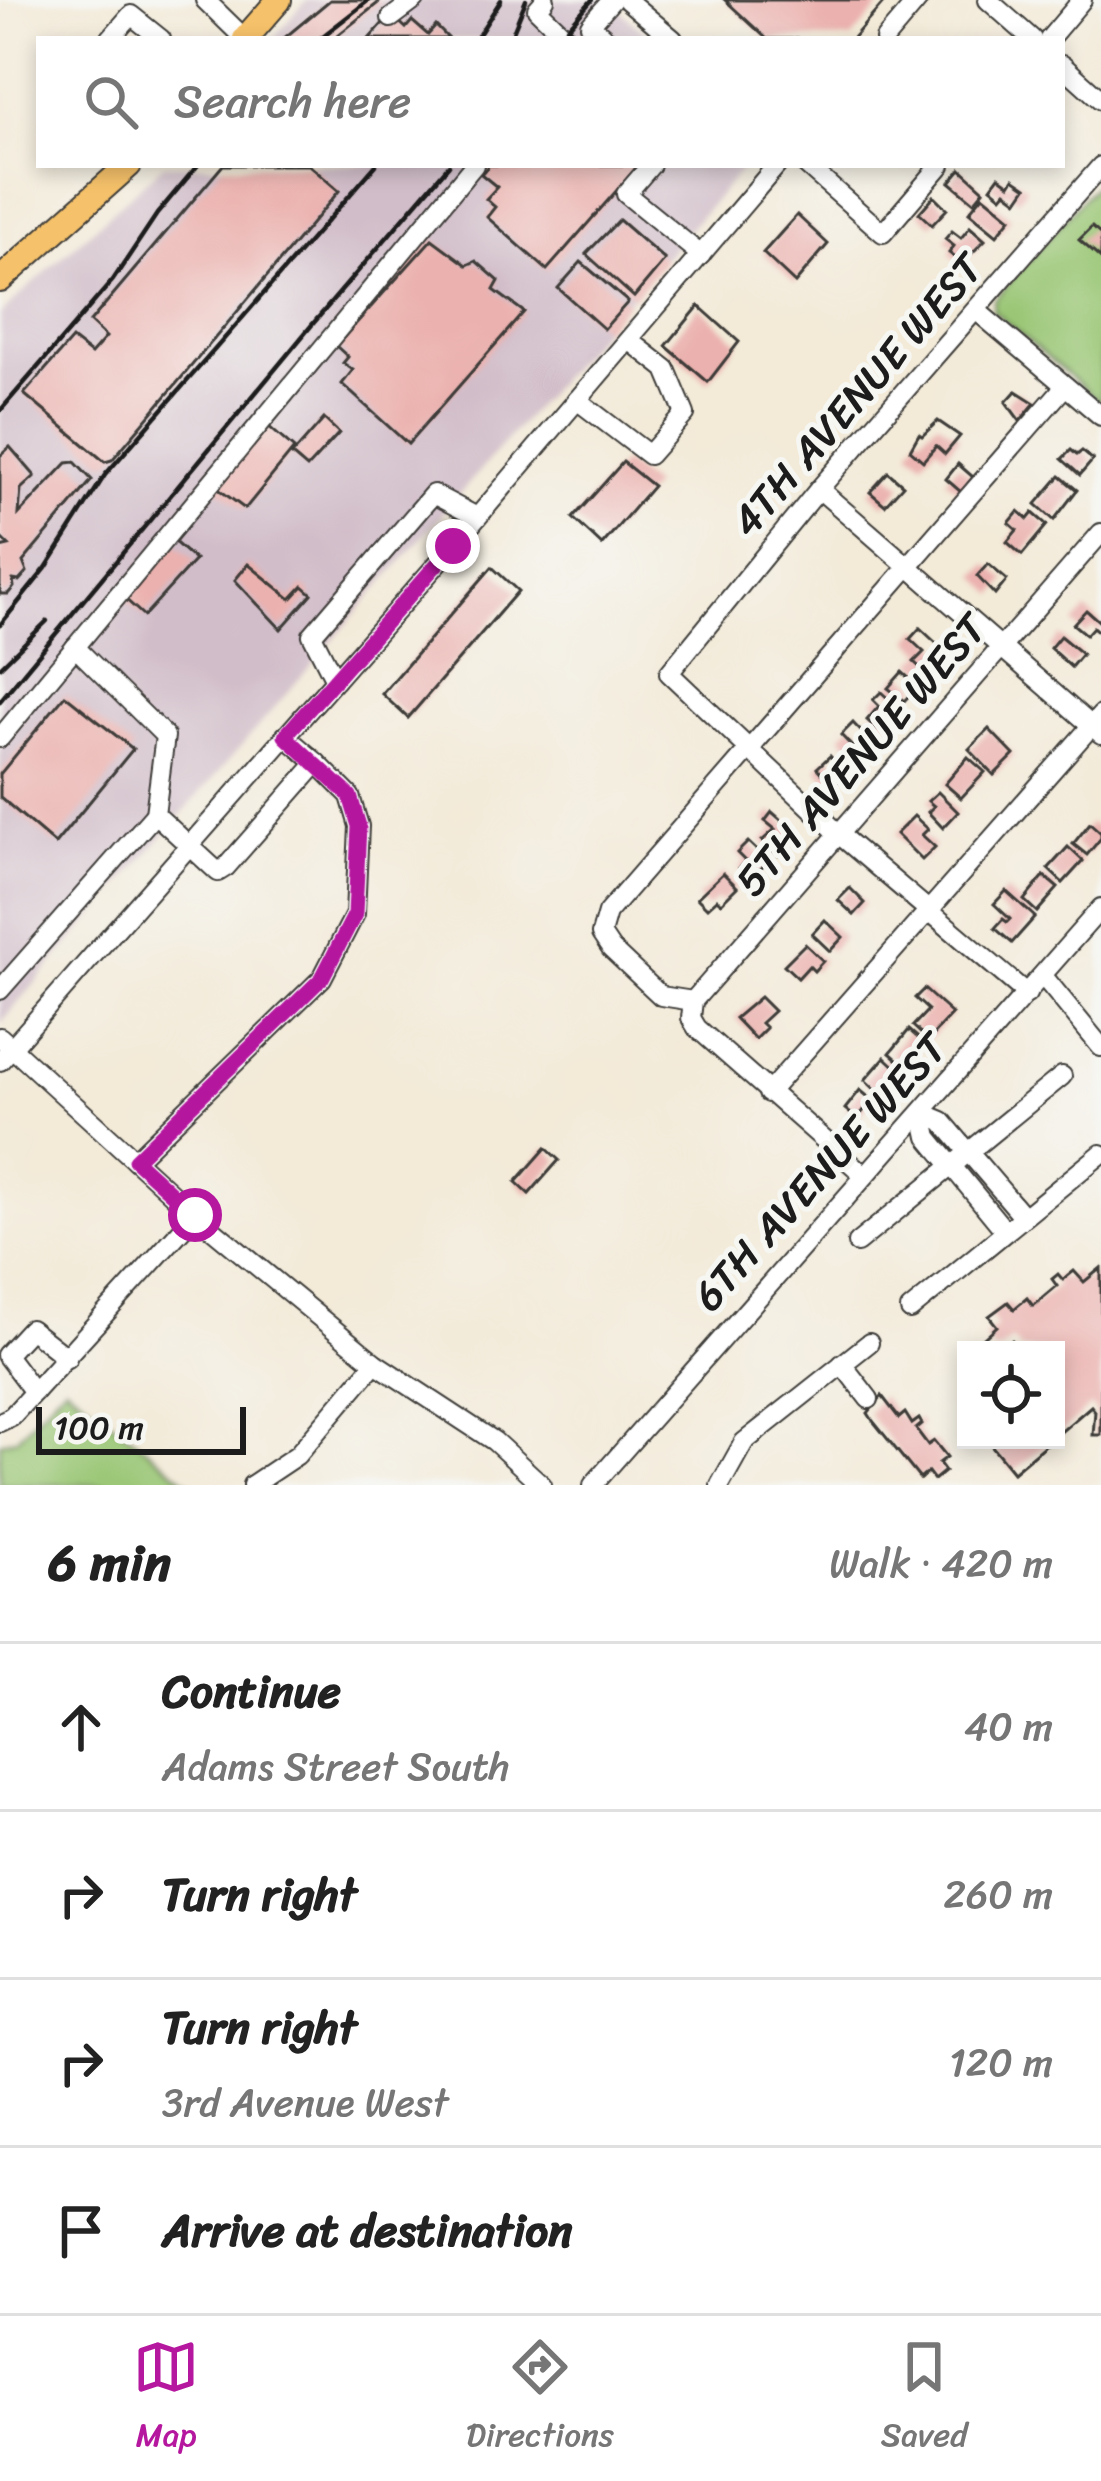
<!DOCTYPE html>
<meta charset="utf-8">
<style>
body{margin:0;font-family:Sriracha,sans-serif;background:#f6f6f6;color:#222}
.controls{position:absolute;right:36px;bottom:36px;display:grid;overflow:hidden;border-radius:0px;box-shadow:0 6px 18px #0003}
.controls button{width:108px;height:108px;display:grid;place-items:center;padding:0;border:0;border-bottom:3px solid #e0e0e0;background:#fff;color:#222;font:60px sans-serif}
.scale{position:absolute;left:36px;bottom:30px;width:210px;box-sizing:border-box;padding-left:12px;border:6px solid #1c1c1c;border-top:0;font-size:33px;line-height:42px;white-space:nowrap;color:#1c1c1c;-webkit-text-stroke:9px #f6f6f2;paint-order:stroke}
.stop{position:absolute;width:36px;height:36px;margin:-27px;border:9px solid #b5179e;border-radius:50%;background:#fff}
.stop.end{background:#b5179e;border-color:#fff;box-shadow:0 3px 12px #0008}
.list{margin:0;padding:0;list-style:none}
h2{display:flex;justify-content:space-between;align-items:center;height:156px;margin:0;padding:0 48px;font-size:51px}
h2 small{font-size:39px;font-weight:400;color:#767676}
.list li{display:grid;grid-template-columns:78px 1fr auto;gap:36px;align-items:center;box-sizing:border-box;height:168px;padding:0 48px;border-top:3px solid #e0e0e0}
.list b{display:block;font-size:45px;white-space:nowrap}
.list p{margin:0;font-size:39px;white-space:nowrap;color:#767676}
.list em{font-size:39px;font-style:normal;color:#767676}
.icon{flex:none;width:66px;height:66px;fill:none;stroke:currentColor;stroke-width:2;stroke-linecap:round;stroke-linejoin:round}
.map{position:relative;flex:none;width:1101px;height:1485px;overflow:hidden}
.search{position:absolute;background:#fff;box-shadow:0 6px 18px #0003;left:36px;right:36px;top:36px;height:132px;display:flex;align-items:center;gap:30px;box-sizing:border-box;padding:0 42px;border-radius:0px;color:#767676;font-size:45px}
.sheet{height:828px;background:#fff}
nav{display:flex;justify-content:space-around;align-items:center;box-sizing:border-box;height:168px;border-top:3px solid #e0e0e0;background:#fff;font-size:33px;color:#767676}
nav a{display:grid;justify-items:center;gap:6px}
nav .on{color:#b5179e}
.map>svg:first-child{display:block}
</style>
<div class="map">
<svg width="1101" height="1485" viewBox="0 0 1101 1485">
<rect width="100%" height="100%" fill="#f6f6f2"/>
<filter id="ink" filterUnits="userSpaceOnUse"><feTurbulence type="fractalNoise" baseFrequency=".00833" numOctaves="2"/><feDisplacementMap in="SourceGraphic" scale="24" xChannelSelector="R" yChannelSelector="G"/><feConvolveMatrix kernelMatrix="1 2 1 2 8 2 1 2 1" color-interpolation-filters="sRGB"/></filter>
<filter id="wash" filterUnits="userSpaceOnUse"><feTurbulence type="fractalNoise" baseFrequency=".004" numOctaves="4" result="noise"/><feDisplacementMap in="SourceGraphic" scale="48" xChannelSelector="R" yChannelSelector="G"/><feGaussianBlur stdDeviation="2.7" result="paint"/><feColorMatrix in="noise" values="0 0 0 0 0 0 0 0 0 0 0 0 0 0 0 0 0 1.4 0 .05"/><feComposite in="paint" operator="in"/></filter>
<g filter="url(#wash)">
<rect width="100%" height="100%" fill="#f3ead8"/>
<!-- industrial -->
<g fill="#d1bdc9">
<polygon points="307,0 608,0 653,39 273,39"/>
<polygon points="163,165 745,165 0,1024 0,314"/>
</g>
<!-- green -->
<g fill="#9ac674" stroke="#5b7148" stroke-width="3">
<polygon points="1101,178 1101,403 993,311 994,300"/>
<polygon points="65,1385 192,1485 0,1485 0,1442 17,1438"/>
</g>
<g id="blocks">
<!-- building -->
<g fill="#ebb1ae">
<polygon points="330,0 382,0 333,39 283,39"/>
<polygon points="725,0 886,0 852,39 767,39"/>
<polygon points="395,18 406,28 412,21 428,35 436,26 449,39 369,39 383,23 388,27"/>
<polygon points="223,165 309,165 339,191 112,460 105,462 24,394 72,339 91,354 106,337 90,322"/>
<polygon points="489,165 639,165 547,270 487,217 495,207 486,199 497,187 481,174"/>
<polygon points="961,169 984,190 974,202 950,182"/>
<polygon points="999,176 1010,184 1014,178 1027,187 1018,200 1006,191 1002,196 991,187"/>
<polygon points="983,195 1011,218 997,235 969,212"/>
<polygon points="934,196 947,209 932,225 919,213"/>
<polygon points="797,215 828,244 795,283 763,253"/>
<polygon points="619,220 665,260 634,297 586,254"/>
<polygon points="970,227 985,240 962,263 949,253 954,246 945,239 952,231 961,238"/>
<polygon points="1092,227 1101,235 1101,259 1079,240"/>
<polygon points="432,239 467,265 476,261 499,281 494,290 524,312 408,444 342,384 353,370 343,363 348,357 336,346"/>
<polygon points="581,262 628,302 604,329 558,288"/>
<polygon points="699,306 739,342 708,382 666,346"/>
<polygon points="1016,391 1035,403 1020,421 1006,402"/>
<polygon points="324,419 339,433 307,468 292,455"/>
<polygon points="938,421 960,436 945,454 936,446 923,461 910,450 919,434 922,436"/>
<polygon points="267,425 294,449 245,509 213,485"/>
<polygon points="10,447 35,476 21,489 19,514 67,463 75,462 92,480 23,562 27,572 19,581 13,580 14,587 8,594 0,594 0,548 9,546 0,537 0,456"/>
<polygon points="1071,450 1077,455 1082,451 1093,460 1080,475 1062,459"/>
<polygon points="623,462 653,486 602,545 573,518"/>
<polygon points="958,464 973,477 961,492 946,479"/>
<polygon points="888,472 903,485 885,505 870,492"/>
<polygon points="1060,476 1077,490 1054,520 1036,504"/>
<polygon points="1019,511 1028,519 1033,513 1047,525 1022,555 1007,542 1017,530 1009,523"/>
<polygon points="170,538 195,560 144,616 121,595"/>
<polygon points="248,564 291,599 303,586 312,594 281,629 235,580"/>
<polygon points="988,564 1007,580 995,595 977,576"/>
<polygon points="492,567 518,591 408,718 382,694"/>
<polygon points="1086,610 1101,623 1101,634 1093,627 1086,635 1073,624"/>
<polygon points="920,628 947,653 927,674 914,662 924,652 910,639"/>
<polygon points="1060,636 1082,654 1071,667 1050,648"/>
<polygon points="902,672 918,686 904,701 888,688"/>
<polygon points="881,692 892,702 886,708 892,713 878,730 867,720 879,706 873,700"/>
<polygon points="65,695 133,749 55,844 0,797 0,774"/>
<polygon points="853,723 874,745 862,757 841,735"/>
<polygon points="989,729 1014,755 994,775 969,749"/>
<polygon points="830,756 846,774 833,786 817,768"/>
<polygon points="968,757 985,772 961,798 945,784"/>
<polygon points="938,792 958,812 943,828 928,812 934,806 928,801"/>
<polygon points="772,812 796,833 778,855 762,841 775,829 765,821"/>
<polygon points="914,816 928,829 922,835 935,847 922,860 896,834"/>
<polygon points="1090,823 1101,833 1101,838 1087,855 1073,844"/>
<polygon points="748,842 768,861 751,879 739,868 745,861 737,853"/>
<polygon points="1068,847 1083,861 1063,883 1048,869"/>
<polygon points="723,873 737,887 721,903 717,899 707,908 697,898"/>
<polygon points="1044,876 1058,888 1037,912 1024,900"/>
<polygon points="850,888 865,903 854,915 838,900"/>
<polygon points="1006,891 1035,917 1012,943 995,928 1003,919 1007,922 1010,919 994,904"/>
<polygon points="825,920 843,937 830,951 812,934"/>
<polygon points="805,944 823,961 814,971 809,966 798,978 784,965"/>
<polygon points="924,989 952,1014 928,1040 913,1026 928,1010 915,998"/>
<polygon points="760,997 774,1011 761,1023 766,1028 755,1039 735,1018"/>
<polygon points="909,1030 924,1043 905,1066 890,1053"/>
<polygon points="885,1057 900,1071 880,1094 865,1080"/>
<polygon points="860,1090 872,1100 857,1119 845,1109"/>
<polygon points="546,1148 559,1160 529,1194 516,1182"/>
<polygon points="1101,1268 1101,1435 1093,1435 1095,1411 1091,1406 1056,1436 1056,1350 1021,1350 1012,1340 1000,1350 994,1350 984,1338 997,1326 989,1316 1008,1302 1014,1309 1027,1298 1033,1306 1057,1286 1052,1279 1058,1274 1063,1280 1074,1271 1084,1282"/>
<polygon points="882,1396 899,1418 905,1413 912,1424 919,1419 922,1424 916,1429 928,1445 934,1441 947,1457 939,1463 945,1471 934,1480 928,1472 920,1479 873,1421 868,1413"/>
<polygon points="987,1440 1051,1440 1013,1472"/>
</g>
</g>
</g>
<g filter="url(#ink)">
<use href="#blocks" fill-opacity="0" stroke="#3c3b38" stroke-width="3"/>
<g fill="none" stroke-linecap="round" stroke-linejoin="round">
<!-- minor casing -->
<g stroke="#3c3b38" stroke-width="22">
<g id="minor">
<polyline points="205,0 245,39"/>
<polyline points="545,0 537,9 568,39"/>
<polyline points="627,0 673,39"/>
<polyline points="988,0 1032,39"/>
<polyline points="391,18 415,0"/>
<polyline points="110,39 131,15 161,39"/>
<polyline points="606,39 590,25 612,0"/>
<polyline points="885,39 918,0"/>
<polyline points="1049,39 1082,0"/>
<polyline points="1062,65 1101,100"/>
<polyline points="651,165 626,194 701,255"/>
<polyline points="806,165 883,233 941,165"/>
<polyline points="977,311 1101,416"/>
<polyline points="577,400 649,455 685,414 666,369 629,340"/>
<polyline points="819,489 1101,734"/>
<polyline points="75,647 165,736 155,814"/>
<polyline points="335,680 312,635 433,494 477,517"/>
<polyline points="0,738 474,165"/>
<polyline points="1043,976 1101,1047"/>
<polyline points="0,990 155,814 218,872 226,867 317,763 285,736"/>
<polyline points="1027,994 841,836 669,673 819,489 1101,166"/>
<polyline points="693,1001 661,996 611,949 601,934 607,913 1065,386"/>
<polyline points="0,1037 195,1215 375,1363 494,1441 542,1485"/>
<polyline points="0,1061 453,546 777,165"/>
<polyline points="768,1093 1101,715"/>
<polyline points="923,1113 928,1137 1005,1231"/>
<polyline points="923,1113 942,1121 1023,1216"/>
<polyline points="135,1160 322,978 355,914 359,826 350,796 317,763"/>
<polyline points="863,1174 697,1028 691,1018 693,1001 1101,533"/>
<polyline points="857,1243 1062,1076"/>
<polyline points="910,1310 1101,1154"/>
<polyline points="842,1364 869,1399"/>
<polyline points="34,1392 6,1355 30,1329 67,1358"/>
<polyline points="0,1422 12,1416 195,1215"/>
<polyline points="252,1485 297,1455 375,1363"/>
<polyline points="593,1485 1101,908"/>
<polyline points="720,1485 744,1442 869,1343"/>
</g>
</g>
<!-- major casing -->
<g stroke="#3c3b38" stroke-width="28">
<g id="major">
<polyline points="245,39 279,0"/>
<polyline points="0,280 129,165"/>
</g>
</g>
<!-- minor -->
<use href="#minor" stroke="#fff" stroke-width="18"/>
<!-- major -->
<use href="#major" stroke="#f5c16b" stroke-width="24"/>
<!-- rail -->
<g stroke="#1c1c1c" stroke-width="4.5">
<polyline points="319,39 369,0"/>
<polyline points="476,39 501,0"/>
<polyline points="510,39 526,0"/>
<polyline points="558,39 592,0"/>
<polyline points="0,411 113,280 157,214 198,165"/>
<polyline points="0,625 46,568 105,475 376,165"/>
<polyline points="0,667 47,621"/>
<polyline points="0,701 311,326 449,165"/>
</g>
</g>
</g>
<g fill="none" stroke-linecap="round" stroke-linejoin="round" filter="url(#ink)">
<!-- route -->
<polyline stroke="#b5179e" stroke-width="15" points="195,1215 135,1160 322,978 355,914 359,826 350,796 285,736 453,546"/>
</g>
<g text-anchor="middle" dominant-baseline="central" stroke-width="10" stroke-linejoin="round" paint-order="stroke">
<!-- street labels -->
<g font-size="42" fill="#1c1c1c" stroke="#f6f6f2">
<text transform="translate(857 395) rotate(-49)">4TH AVENUE WEST</text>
<text transform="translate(861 755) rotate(-49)">5TH AVENUE WEST</text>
<text transform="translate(820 1172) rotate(-48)">6TH AVENUE WEST</text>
</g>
</g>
</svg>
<div class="controls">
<button><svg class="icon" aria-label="locate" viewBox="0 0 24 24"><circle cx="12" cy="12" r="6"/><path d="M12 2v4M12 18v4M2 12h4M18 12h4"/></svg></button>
</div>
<div class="scale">100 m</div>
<div class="stop" style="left:195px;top:1215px"></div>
<div class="stop end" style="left:453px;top:546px"></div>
<div class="search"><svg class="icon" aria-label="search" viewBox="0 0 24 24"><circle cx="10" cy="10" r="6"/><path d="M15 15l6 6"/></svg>Search here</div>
</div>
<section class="sheet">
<h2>6 min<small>Walk · 420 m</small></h2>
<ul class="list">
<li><svg class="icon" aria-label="ahead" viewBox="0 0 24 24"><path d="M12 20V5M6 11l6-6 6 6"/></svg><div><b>Continue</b><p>Adams Street South</p></div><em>40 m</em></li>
<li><svg class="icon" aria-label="right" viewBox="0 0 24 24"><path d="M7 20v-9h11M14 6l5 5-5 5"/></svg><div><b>Turn right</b></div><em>260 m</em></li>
<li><svg class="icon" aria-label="right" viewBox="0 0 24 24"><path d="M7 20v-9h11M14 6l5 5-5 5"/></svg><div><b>Turn right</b><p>3rd Avenue West</p></div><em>120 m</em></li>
<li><svg class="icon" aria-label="arrive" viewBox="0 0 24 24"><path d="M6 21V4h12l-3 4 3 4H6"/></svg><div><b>Arrive at destination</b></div></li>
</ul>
</section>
<nav>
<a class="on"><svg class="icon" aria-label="map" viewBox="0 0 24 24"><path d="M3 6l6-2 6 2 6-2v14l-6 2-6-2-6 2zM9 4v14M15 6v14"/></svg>Map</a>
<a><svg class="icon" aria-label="directions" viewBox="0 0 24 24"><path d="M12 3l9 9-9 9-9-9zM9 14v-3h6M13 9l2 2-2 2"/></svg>Directions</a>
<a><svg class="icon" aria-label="saved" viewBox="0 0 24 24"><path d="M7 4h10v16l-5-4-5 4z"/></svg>Saved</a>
</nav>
